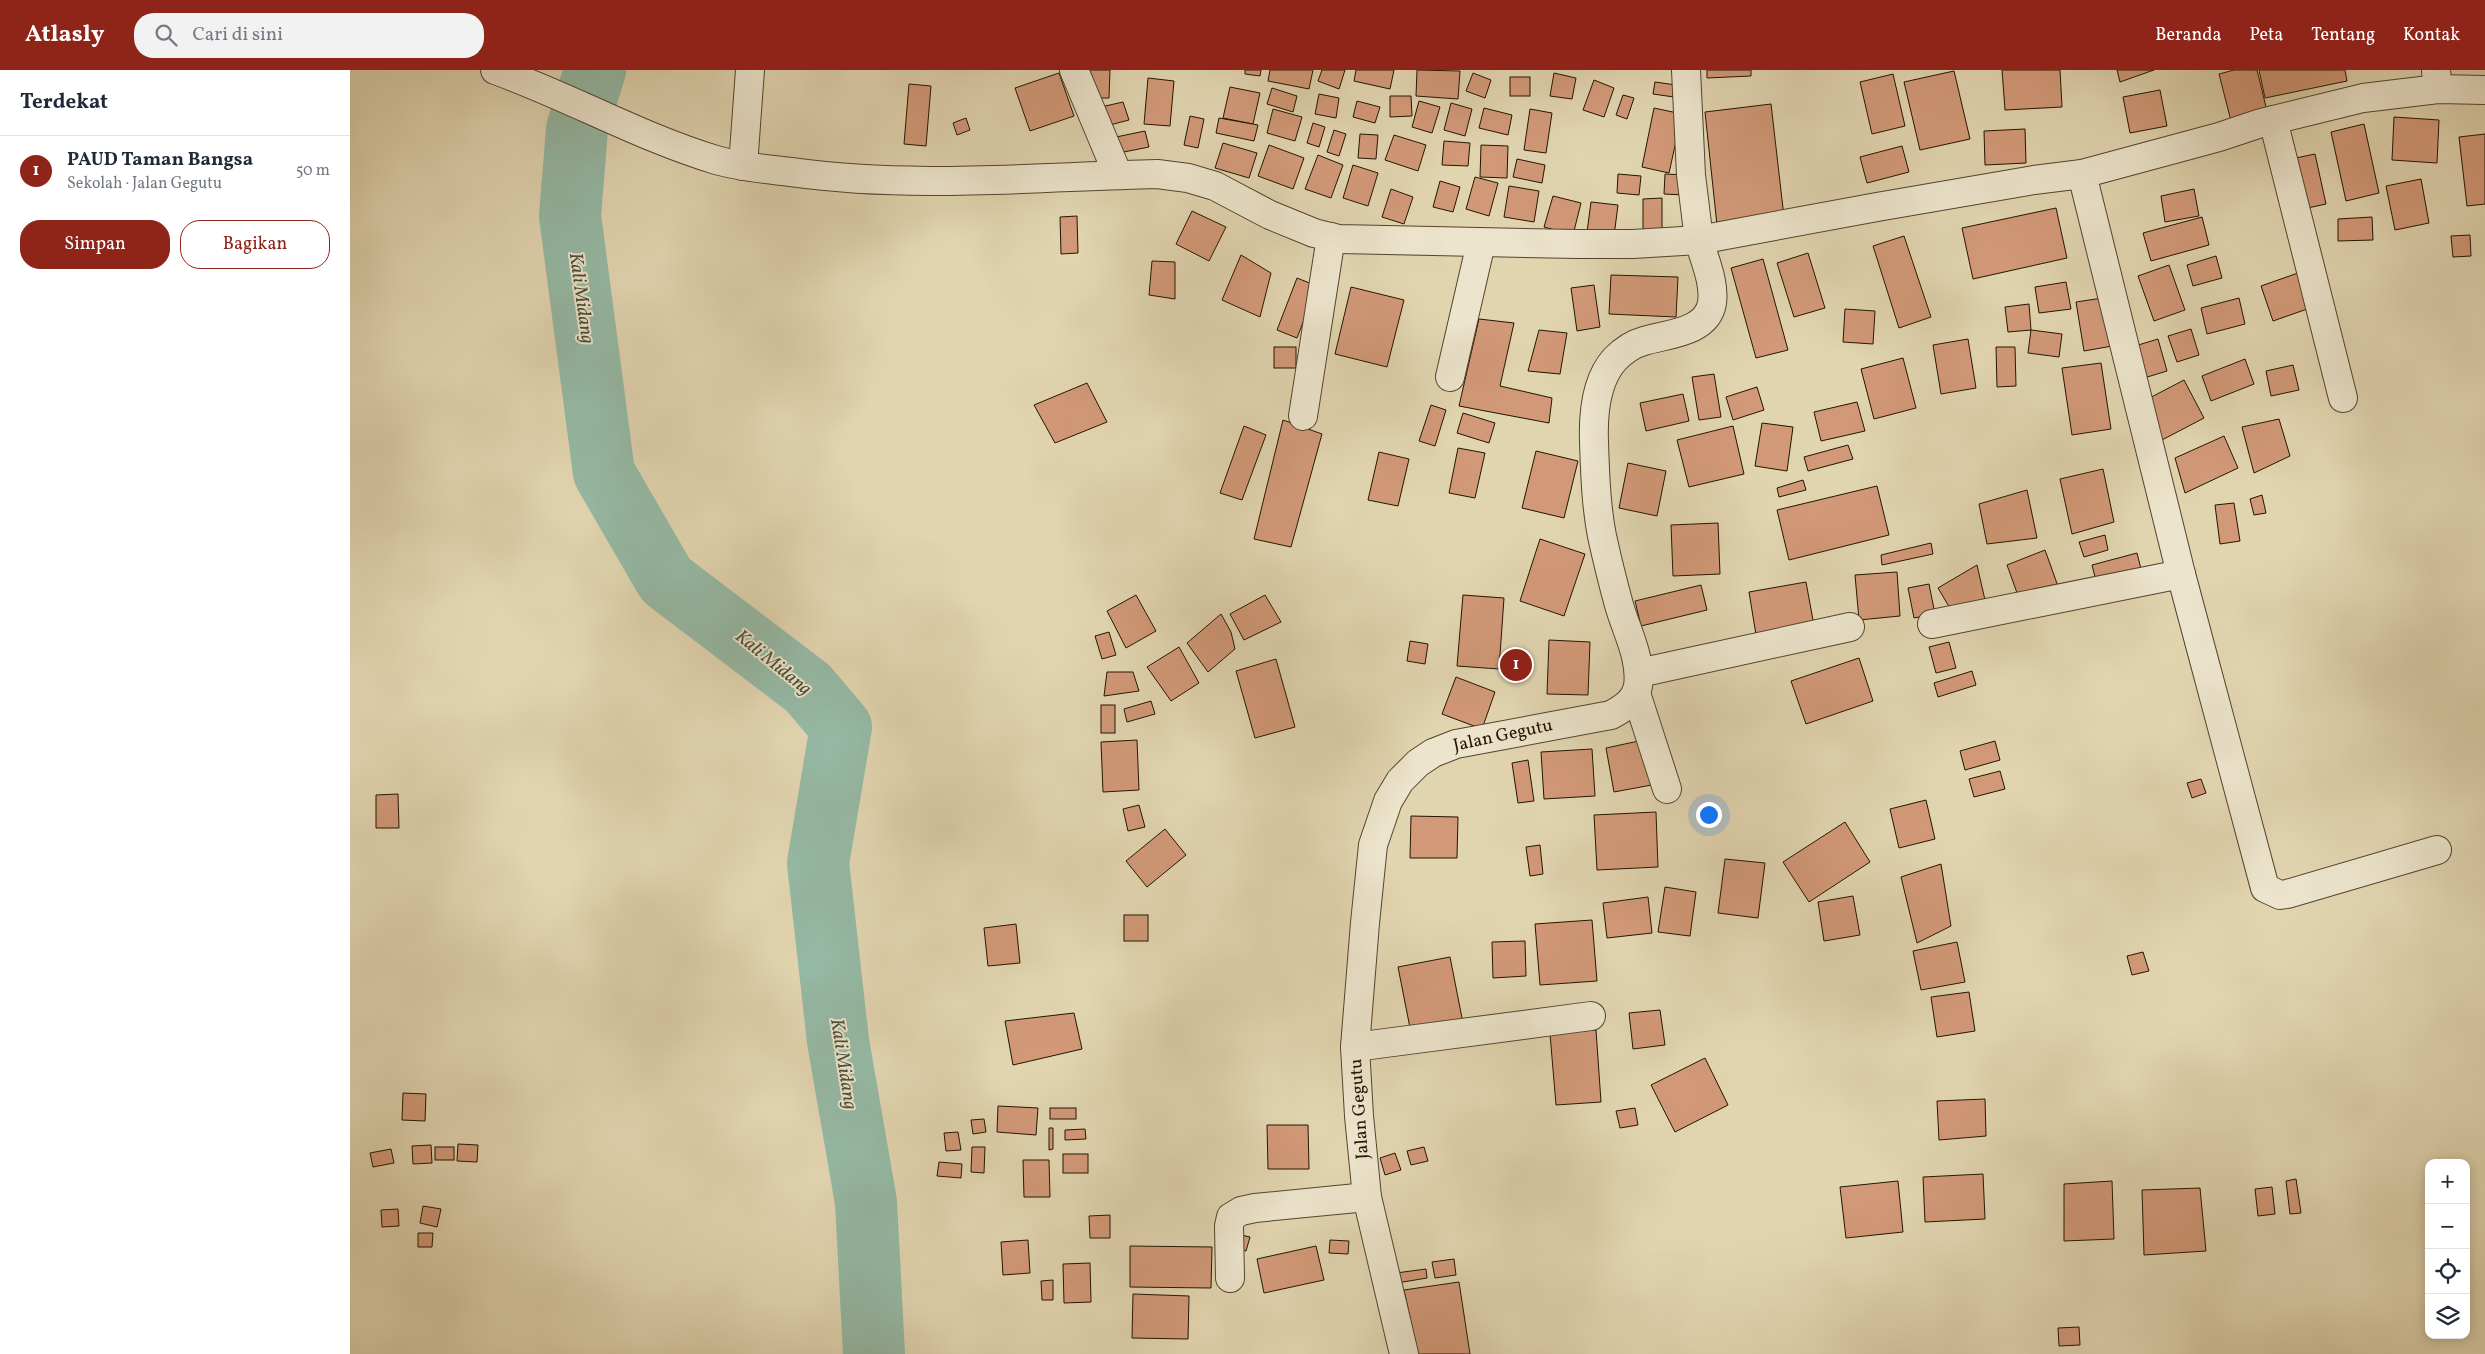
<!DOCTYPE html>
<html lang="id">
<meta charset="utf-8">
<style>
body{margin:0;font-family:Vollkorn,serif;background:#f2f2f3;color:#1f2937}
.controls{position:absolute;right:15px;bottom:15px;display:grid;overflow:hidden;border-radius:10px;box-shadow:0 2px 12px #0003}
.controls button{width:45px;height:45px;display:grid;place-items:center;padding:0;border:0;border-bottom:1px solid #e0e1e3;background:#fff;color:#1f2937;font:25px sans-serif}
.you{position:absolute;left:1358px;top:744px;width:18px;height:18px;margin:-12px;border:4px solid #fff;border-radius:50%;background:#1a73e8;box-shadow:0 0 0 8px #1a73e833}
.badge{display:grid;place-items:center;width:32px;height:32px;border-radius:50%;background:#8f2418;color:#fff;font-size:16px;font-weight:700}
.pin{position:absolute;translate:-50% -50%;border:2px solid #fff;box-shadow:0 1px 5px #0006}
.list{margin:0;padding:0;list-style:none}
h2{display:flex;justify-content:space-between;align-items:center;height:65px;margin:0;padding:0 20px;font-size:21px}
h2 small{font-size:16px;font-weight:400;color:#747a83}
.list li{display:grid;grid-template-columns:32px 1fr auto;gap:15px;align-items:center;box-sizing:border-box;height:70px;padding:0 20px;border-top:1px solid #e0e1e3}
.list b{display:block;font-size:19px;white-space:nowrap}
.list p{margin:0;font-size:16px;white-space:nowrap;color:#747a83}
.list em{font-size:16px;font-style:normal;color:#747a83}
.actions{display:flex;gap:10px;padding:15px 20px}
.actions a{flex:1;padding:11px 0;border:1px solid #8f2418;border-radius:20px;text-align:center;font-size:18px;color:#8f2418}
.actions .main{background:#8f2418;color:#fff}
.icon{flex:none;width:28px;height:28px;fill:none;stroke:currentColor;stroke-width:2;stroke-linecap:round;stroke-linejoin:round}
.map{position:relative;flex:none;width:2135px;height:1284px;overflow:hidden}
header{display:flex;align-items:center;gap:30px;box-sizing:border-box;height:70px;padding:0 25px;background:#8f2418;color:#fff}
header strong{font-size:24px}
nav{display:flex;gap:28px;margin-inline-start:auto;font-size:18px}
.search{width:350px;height:45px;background:#f2f2f3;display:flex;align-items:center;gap:12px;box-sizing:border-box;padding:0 18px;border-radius:20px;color:#747a83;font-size:19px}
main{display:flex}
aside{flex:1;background:#fff}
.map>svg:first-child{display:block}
</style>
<header>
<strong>Atlasly</strong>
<div class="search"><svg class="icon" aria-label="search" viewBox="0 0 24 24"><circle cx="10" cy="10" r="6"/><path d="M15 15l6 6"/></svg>Cari di sini</div>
<nav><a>Beranda</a><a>Peta</a><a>Tentang</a><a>Kontak</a></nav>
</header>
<main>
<aside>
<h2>Terdekat<small></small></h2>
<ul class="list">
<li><span class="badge">1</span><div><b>PAUD Taman Bangsa</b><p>Sekolah · Jalan Gegutu</p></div><em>50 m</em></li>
</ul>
<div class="actions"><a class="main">Simpan</a><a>Bagikan</a></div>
</aside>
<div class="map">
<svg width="2135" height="1284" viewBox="0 0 2135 1284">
<rect width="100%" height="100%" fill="#e1d5b0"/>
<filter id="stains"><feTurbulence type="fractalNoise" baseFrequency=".004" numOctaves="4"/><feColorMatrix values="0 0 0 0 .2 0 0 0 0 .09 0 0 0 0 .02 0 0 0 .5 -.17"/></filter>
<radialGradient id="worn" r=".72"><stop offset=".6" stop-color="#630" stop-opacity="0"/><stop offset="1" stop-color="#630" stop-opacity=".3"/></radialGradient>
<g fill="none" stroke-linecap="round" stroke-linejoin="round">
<!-- river -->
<polyline stroke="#95b9a5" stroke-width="62" points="245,0 227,59 220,146 254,403 316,510 458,618 491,657 468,793 488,971 516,1132 524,1284"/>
</g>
<!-- building -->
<g fill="#d29978" stroke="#231401">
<polygon points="740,0 760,0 759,28 739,28"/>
<polygon points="895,0 911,0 910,6 895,4"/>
<polygon points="920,0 963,0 959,19 918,11"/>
<polygon points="972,0 995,0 989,19 968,11"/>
<polygon points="1006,0 1044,0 1040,19 1004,11"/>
<polygon points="1067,0 1110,1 1108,29 1066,26"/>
<polygon points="1357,0 1401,0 1401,6 1357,8"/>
<polygon points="1652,0 1710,0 1712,37 1655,40"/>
<polygon points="1767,0 1804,0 1770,12"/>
<polygon points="1884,0 1907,0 1917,41 1881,51 1869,4"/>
<polygon points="1909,0 1995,0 1997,11 1915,28"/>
<polygon points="1604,1 1620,69 1570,80 1554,12"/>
<polygon points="709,3 724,46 680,61 665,18"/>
<polygon points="1123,3 1141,10 1135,28 1116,21"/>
<polygon points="1204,3 1226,8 1222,29 1200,26"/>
<polygon points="1543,4 1555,56 1522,64 1510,12"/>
<rect x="1160" y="7" width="20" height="19"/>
<polygon points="798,8 824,11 820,56 794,54"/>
<polygon points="1244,10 1264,18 1254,47 1233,40"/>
<polygon points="1305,12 1326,15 1324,27 1303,24"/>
<polygon points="559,14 581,16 576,76 554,74"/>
<polygon points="880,17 910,23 903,54 873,48"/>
<polygon points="922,18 947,26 943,42 917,34"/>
<polygon points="1810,20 1817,56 1780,63 1773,27"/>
<polygon points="969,24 989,28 986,48 965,44"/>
<polygon points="1273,25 1284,28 1277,49 1266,45"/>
<polygon points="1040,26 1061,26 1062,46 1040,47"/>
<polygon points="1007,31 1030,37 1025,53 1003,47"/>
<polygon points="1069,31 1090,37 1082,63 1062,57"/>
<polygon points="773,32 779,50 756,56 751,37"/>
<polygon points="1101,33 1122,39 1115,66 1094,60"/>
<polygon points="1421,34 1434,147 1367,155 1355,42"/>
<polygon points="1134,38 1162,45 1158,65 1129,58"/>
<polygon points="1304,38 1332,44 1319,103 1292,97"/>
<polygon points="923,39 952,47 945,71 917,63"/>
<polygon points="1180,39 1202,43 1196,83 1174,80"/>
<polygon points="840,46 854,49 848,78 834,75"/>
<polygon points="2044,47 2089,50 2087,93 2042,90"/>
<polygon points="616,48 620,60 607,65 603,53"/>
<polygon points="869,48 908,55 904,71 866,63"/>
<polygon points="963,53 975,57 969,77 957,73"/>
<polygon points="2014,54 2029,123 1996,131 1981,62"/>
<polygon points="1675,59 1676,93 1635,95 1634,61"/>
<polygon points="984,60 996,64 989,86 977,82"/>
<polygon points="795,61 799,77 769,83 766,67"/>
<polygon points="1010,64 1028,65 1026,89 1008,88"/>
<polygon points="2135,64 2135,134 2117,136 2109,67"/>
<polygon points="1044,65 1076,75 1068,101 1035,90"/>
<polygon points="1094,71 1120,73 1118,96 1092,95"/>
<polygon points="873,73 907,83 899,108 865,98"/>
<polygon points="919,75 954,88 943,119 908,106"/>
<polygon points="1131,75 1158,76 1157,108 1130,107"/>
<polygon points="1552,76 1559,102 1517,113 1510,87"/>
<polygon points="1965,84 1976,134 1953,139 1941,89"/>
<polygon points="968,85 993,95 981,128 955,119"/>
<polygon points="1167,89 1195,95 1192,113 1163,107"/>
<polygon points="1003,95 1028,103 1018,136 993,128"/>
<polygon points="1268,104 1291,106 1289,125 1267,123"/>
<polygon points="1315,104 1336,105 1335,125 1314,124"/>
<polygon points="1125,107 1148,113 1139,146 1116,139"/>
<polygon points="2071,109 2079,153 2045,160 2036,116"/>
<polygon points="1090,111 1110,117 1103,142 1083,137"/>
<polygon points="1159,116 1189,121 1184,152 1154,147"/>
<polygon points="1041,119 1063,127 1054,154 1032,147"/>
<polygon points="1844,119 1849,146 1815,152 1811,126"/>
<polygon points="1203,126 1231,133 1223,165 1194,157"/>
<polygon points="1312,128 1312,169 1293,169 1293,129"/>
<polygon points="1241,132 1268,135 1264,166 1237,162"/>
<polygon points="1706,138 1717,188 1623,209 1612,158"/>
<polygon points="842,141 876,157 859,191 826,174"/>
<polygon points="727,146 728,183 711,184 710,147"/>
<polygon points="1852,147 1859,175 1801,191 1793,163"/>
<polygon points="2022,147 2023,170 1988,171 1988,149"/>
<polygon points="2120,165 2121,186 2103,187 2101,166"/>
<polygon points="1554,166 1581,247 1549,258 1523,176"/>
<polygon points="1458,183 1475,238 1444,247 1427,193"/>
<polygon points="891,185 921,203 910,247 872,230"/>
<polygon points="1866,186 1872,208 1843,216 1837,195"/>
<polygon points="1413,189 1438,280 1406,288 1381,198"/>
<polygon points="802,191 825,192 825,229 799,225"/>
<polygon points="1819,195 1835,240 1804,251 1788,206"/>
<polygon points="1948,203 1960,238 1923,251 1911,216"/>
<polygon points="1261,205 1328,207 1326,247 1259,244"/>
<polygon points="947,208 967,216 947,268 927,260"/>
<polygon points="1716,212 1721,239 1689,243 1685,217"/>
<polygon points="1244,215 1250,257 1227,261 1221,218"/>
<polygon points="1001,217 1054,230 1037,297 985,284"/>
<polygon points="1759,227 1768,275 1734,281 1726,232"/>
<polygon points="1889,228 1895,254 1857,264 1851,238"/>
<polygon points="1679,234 1681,260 1658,262 1655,237"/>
<polygon points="1495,239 1525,241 1523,274 1493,272"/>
<polygon points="1129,249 1164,253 1150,316 1202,328 1199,353 1109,336"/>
<polygon points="1841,259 1849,285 1827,292 1818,266"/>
<polygon points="1189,260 1217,263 1210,304 1178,301"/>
<polygon points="1681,260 1712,264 1709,287 1678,283"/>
<polygon points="1618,269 1626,318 1591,324 1583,275"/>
<polygon points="1808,269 1817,301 1794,308 1785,276"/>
<rect x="924" y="277" width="22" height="21"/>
<polygon points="1646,277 1665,277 1666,316 1647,317"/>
<polygon points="1553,288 1566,338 1524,349 1511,299"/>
<polygon points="1895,289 1904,314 1861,331 1852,306"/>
<polygon points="1751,293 1761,359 1722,365 1712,298"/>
<polygon points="1943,295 1949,320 1921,326 1916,301"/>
<polygon points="1364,304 1371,347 1349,350 1342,307"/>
<polygon points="1834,310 1854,348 1810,371 1790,333"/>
<polygon points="737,313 757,352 705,373 684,335"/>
<polygon points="1407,317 1414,340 1383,350 1376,327"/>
<polygon points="1333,324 1339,351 1296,361 1290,333"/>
<polygon points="1507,332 1515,361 1471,371 1464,342"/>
<polygon points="1081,335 1096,340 1085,376 1069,371"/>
<polygon points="1113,343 1145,353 1139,373 1107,363"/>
<polygon points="1929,349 1940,386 1904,403 1892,357"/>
<polygon points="933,350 972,364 941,477 904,469"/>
<polygon points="1412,353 1443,357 1437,401 1405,396"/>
<polygon points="894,356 916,365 892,430 870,423"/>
<polygon points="1383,356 1394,404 1339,417 1327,370"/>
<polygon points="1874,366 1888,398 1835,423 1825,388"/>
<polygon points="1498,375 1503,389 1458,401 1454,387"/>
<polygon points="1108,378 1135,383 1125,428 1099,423"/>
<polygon points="1186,381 1228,391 1214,448 1172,438"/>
<polygon points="1029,382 1059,389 1048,436 1018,430"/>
<polygon points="1278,393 1316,401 1307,446 1269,438"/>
<polygon points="1753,399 1764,452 1722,464 1710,409"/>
<polygon points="1453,410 1456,420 1429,427 1427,418"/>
<polygon points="1527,416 1539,465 1439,490 1427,440"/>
<polygon points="1677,420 1687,468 1637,474 1629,434"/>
<polygon points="1912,425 1916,443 1904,445 1900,429"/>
<polygon points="1884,433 1890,471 1870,474 1865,435"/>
<polygon points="1368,453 1370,504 1323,506 1321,455"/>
<polygon points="1755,465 1758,480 1734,487 1729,472"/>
<polygon points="1190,469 1235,484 1214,546 1170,531"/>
<polygon points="1581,473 1583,484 1532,495 1531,485"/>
<polygon points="1695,480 1709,519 1671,534 1657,495"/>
<polygon points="1787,483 1792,503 1747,515 1742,495"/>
<polygon points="1627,495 1635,530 1604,545 1588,518"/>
<polygon points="1547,502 1550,546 1509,550 1505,505"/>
<polygon points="1456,512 1465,561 1407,571 1399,522"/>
<polygon points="1579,514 1585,544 1564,548 1558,518"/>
<polygon points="1351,515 1357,540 1291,556 1285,531"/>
<polygon points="786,525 806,561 776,578 757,541"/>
<polygon points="915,525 931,552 894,570 880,544"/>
<polygon points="1113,525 1154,528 1149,599 1107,596"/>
<polygon points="871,544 881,562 885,579 858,602 837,573"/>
<polygon points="759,562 766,585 752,589 745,566"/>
<polygon points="1199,570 1240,572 1238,625 1197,624"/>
<polygon points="1060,571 1078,574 1075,594 1057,591"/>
<polygon points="1599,572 1606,598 1586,603 1579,577"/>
<polygon points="829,577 849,613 821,631 797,597"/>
<polygon points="1509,588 1523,631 1456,654 1441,611"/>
<polygon points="926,589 945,657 905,668 886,601"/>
<polygon points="1622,601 1626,615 1588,627 1584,613"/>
<polygon points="757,602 783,602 789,621 754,626"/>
<polygon points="1106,607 1145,622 1132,659 1092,644"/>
<polygon points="801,631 805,644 777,652 774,639"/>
<rect x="751" y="635" width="14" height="28"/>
<polygon points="1298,669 1307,714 1264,722 1256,678"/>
<polygon points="787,670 789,720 753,722 751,672"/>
<polygon points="1645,671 1650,690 1615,700 1610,681"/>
<polygon points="1242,679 1245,726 1194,729 1191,682"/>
<polygon points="1178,690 1184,731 1168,733 1162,693"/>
<polygon points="1650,701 1655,719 1624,727 1619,709"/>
<polygon points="1851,709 1856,723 1842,728 1837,713"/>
<polygon points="48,724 49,758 26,758 26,725"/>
<polygon points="1576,730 1585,769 1549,778 1540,739"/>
<polygon points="789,735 795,757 778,761 773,739"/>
<polygon points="1306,742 1308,797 1247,800 1244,745"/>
<polygon points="1061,746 1108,747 1107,788 1060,788"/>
<polygon points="1495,752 1520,792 1459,832 1433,792"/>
<polygon points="815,759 836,785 797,817 776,791"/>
<polygon points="1190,775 1193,804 1180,806 1176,777"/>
<polygon points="1375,789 1415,793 1408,848 1368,843"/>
<polygon points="1591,794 1601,856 1567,873 1551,807"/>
<polygon points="1315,817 1346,822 1340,866 1308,862"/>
<polygon points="1503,826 1510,865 1474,871 1468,832"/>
<polygon points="1298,827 1302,863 1257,868 1253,833"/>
<rect x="774" y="845" width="24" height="26"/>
<polygon points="1242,850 1247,911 1190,915 1185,854"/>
<polygon points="666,854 670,893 638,896 634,858"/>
<polygon points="1175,871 1176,906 1143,908 1142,872"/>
<polygon points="1607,872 1615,912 1571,920 1563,881"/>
<polygon points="1793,882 1799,901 1782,905 1777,886"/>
<polygon points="1100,887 1113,953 1061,963 1048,897"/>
<polygon points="1619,922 1625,961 1587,967 1581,927"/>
<polygon points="1310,940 1315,975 1283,979 1279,943"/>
<polygon points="724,943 732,979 663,995 655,951"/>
<polygon points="1246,960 1251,1032 1206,1035 1200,964"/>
<polygon points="1355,988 1378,1035 1325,1062 1301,1015"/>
<polygon points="53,1023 76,1024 75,1051 52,1050"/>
<polygon points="1635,1029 1636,1066 1589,1070 1587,1031"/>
<polygon points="648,1036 688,1038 686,1065 647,1062"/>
<rect x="700" y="1038" width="26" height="11"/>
<polygon points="1285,1038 1288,1055 1270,1058 1266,1041"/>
<polygon points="634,1049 636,1062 623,1064 621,1050"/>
<polygon points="917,1055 958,1055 959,1099 918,1099"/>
<polygon points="699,1058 703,1058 703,1079 699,1080"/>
<polygon points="735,1059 736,1069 715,1070 715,1060"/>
<polygon points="608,1062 611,1080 596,1081 594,1063"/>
<polygon points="108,1074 128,1075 127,1092 107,1091"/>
<polygon points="81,1075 82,1093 63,1094 62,1076"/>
<rect x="85" y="1077" width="19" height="13"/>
<polygon points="622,1077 635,1077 634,1103 621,1102"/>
<polygon points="1074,1077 1078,1091 1061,1095 1057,1081"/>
<polygon points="41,1079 44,1093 23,1097 20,1083"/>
<polygon points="1045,1083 1051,1100 1035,1105 1030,1088"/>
<rect x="713" y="1084" width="25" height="19"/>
<polygon points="673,1090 699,1090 700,1127 674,1127"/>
<polygon points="589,1092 612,1094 611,1108 587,1106"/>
<polygon points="1633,1104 1635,1149 1575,1152 1573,1107"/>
<polygon points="1946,1109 1951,1143 1940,1144 1936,1111"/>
<polygon points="1548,1111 1553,1162 1496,1168 1490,1117"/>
<polygon points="1762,1111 1764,1169 1714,1171 1714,1114"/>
<polygon points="1922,1117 1925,1144 1908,1146 1905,1119"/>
<polygon points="1850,1118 1856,1181 1794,1185 1792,1120"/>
<polygon points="73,1136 91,1139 87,1157 70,1153"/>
<polygon points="48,1139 49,1156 32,1157 31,1140"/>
<polygon points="760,1145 760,1168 740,1168 739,1146"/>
<polygon points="68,1163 83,1163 82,1177 68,1177"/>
<polygon points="891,1165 900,1167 896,1181 888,1179"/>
<polygon points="678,1170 680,1203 653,1205 651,1172"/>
<polygon points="980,1170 999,1171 998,1184 979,1183"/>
<polygon points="780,1176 862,1177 861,1218 780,1217"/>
<polygon points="966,1176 974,1210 914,1223 907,1189"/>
<polygon points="1104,1189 1106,1205 1085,1208 1082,1192"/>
<polygon points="740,1193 741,1232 714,1233 713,1194"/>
<polygon points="1076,1199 1077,1208 1047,1213 1046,1203"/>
<polygon points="703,1210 703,1230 692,1230 691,1211"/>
<polygon points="1109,1212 1120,1284 1068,1284 1054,1220"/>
<polygon points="783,1224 839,1226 838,1269 782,1268"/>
<polygon points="1729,1257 1730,1275 1709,1276 1708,1258"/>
</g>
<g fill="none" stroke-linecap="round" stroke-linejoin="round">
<!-- minor casing -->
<g stroke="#52442d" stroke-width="30">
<g id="minor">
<path d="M145,0C220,27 290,67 366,90C390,97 416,99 441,102C562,119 685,107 807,104L838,108L865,116L920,145L964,163L989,169L1227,174H1283L1349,170L1341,105L1336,0"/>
<polyline points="724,0 768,105"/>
<polyline points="2086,0 2088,19"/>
<polyline points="1923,50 1993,328"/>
<polyline points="393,96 400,0"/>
<polyline points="1100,307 1131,173"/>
<polyline points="953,346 981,167"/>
<polyline points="1831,504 1915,818 1930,825 1937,824 2087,780"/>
<polyline points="1582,554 1831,504 1732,104"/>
<polyline points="1289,603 1500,557"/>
<polyline points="1286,623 1317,719"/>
<polyline points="1005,977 1241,946"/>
<polyline points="880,1208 879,1156 881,1147 891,1141 905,1138 1017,1127"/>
</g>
</g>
<!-- tertiary casing -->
<g stroke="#52442d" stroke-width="30">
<path id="tertiary" d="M1054,1284L1017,1127L1009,1046L1005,977L1015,853L1023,775L1038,731L1050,711L1068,693L1083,683L1106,674L1261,645C1274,638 1285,631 1288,616C1292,589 1276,560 1269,535C1263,513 1257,489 1252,466C1246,436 1245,402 1244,372C1243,345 1246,310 1265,289C1272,282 1283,274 1294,271C1316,264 1357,263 1362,233C1365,212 1354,189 1349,170L1527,137L1684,110L1732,104L1869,67L1911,53L2013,28L2088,19L2135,20"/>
</g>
<!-- minor -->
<use href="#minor" stroke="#ece4cc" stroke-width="28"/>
<!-- tertiary -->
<use href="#tertiary" stroke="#ece4cc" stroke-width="28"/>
</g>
<g text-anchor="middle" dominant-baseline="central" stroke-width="4" stroke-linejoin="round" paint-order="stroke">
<!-- street labels -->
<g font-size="18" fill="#231401" stroke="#ece4cc">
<text transform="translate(1153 666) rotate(-12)">Jalan Gegutu</text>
<text transform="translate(1010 1039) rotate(-94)">Jalan Gegutu</text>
</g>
<!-- water labels -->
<g font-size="19" font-style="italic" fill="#4b4e3a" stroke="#ece4cc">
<text transform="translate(231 228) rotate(82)">Kali Midang</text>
<text transform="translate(423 593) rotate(39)">Kali Midang</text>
<text transform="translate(493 994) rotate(81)">Kali Midang</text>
</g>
</g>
<rect width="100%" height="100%" filter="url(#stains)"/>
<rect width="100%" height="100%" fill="url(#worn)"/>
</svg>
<div class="controls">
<button>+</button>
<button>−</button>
<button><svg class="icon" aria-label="locate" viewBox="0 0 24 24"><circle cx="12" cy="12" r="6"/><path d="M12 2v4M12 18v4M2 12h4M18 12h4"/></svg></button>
<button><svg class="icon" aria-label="layers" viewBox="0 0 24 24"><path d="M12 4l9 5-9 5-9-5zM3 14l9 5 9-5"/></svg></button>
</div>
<div class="you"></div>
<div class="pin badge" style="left:1166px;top:595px">1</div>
</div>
</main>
